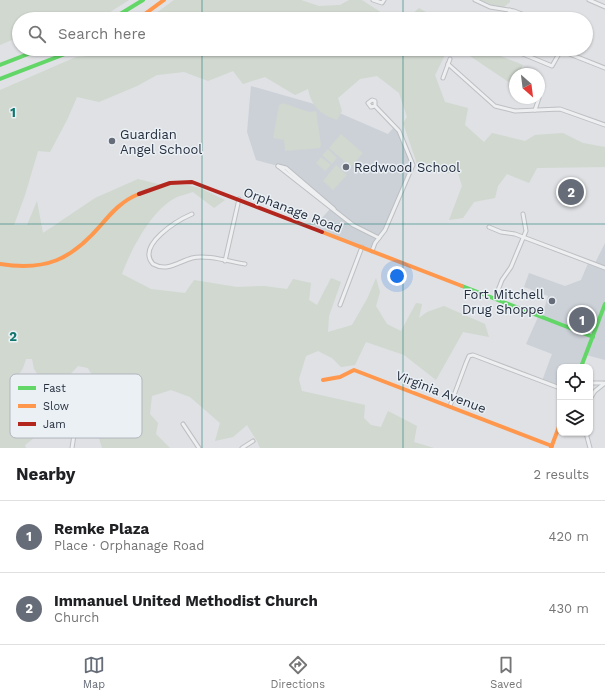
<!DOCTYPE html>
<meta charset="utf-8">
<style>
body{margin:0;font-family:"Work Sans",sans-serif;background:#f2f2f2;color:#202124}
.controls{position:absolute;right:12px;bottom:12px;display:grid;overflow:hidden;border-radius:8px;box-shadow:0 1px 3px #0004}
.controls button{width:36px;height:36px;display:grid;place-items:center;padding:0;border:0;border-bottom:1px solid #e0e0e0;background:#fff;color:#202124;font:20px sans-serif}
.compass{position:absolute;left:509px;top:68px;width:36px;height:36px;border-radius:50%;background:#fff;box-shadow:0 1px 3px #0004;rotate:152deg}
.you{position:absolute;left:397px;top:276px;width:14px;height:14px;margin:-10px;border:3px solid #fff;border-radius:50%;background:#1a73e8;box-shadow:0 0 0 6px #1a73e833}
.badge{display:grid;place-items:center;width:26px;height:26px;border-radius:50%;background:#666d78;color:#fff;font-size:13px;font-weight:700}
.pin{position:absolute;translate:-50% -50%;border:2px solid #fff;box-shadow:0 1px 4px #0006}
.list{margin:0;padding:0;list-style:none}
h2{display:flex;justify-content:space-between;align-items:center;height:52px;margin:0;padding:0 16px;font-size:17px}
h2 small{font-size:13px;font-weight:400;color:#757577}
.list li{display:grid;grid-template-columns:26px 1fr auto;gap:12px;align-items:center;box-sizing:border-box;height:72px;padding:0 16px;border-top:1px solid #e0e0e0}
.list b{display:block;font-size:15px;white-space:nowrap}
.list p{margin:0;font-size:13px;white-space:nowrap;color:#757577}
.list em{font-size:13px;font-style:normal;color:#757577}
.icon{flex:none;width:22px;height:22px;fill:none;stroke:currentColor;stroke-width:2;stroke-linecap:round;stroke-linejoin:round}
.map{position:relative;flex:none;width:605px;height:448px;overflow:hidden}
.search{position:absolute;background:#fff;box-shadow:0 1px 3px #0004;left:12px;right:12px;top:12px;height:44px;display:flex;align-items:center;gap:10px;box-sizing:border-box;padding:0 14px;border-radius:22px;color:#757577;font-size:15px}
.sheet{height:196px;background:#fff}
nav{display:flex;justify-content:space-around;align-items:center;box-sizing:border-box;height:56px;border-top:1px solid #e0e0e0;background:#fff;font-size:11px;color:#757577}
nav a{display:grid;justify-items:center;gap:2px}
nav .on{color:#666d78}
.map>svg:first-child{display:block}
</style>
<div class="map">
<svg width="605" height="448" viewBox="0 0 605 448">
<rect width="100%" height="100%" fill="#dfe1e4"/>
<!-- built -->
<g fill="#ccd1d8">
<polygon points="251,86 328,108 388,134 395,126 413,165 385,230 375,243 372,251 313,228 330,209 278,166 256,160 247,132"/>
<polygon points="605,243 605,360 586,355 581,367 560,367 560,388 542,381 552,354 526,344 539,315 542,316 548,296 524,287 529,273 565,286 581,280 589,261 595,263"/>
</g>
<!-- green -->
<g fill="#d0d8cf" fill-rule="evenodd">
<polygon points="0,0 129,0 107,14 87,19 19,19 19,37 0,45"/>
<polygon points="174,0 301,0 319,6 340,5 349,0 362,0 388,17 410,16 419,8 438,19 148,19"/>
<polygon points="481,0 510,0 510,2 504,7 492,5"/>
<path d="M127,49H448L435,75L445,102L468,108L465,125L484,142L492,133L525,141L535,135L563,133L583,143L605,147V167L537,168L529,183L507,174L498,186L495,198L474,202L463,218L449,220L462,186L458,173H431L417,164L403,123L407,117L399,93L377,76L360,79L338,98L342,111L337,120C320,114 312,107 308,89L295,95L265,77L243,84L233,71L208,81L184,72L157,75L137,86L99,102L77,97L67,120L50,152L38,151L25,195L14,225H27L37,201L43,233L95,198L138,179L162,185H187L200,188L225,200L214,208L193,192C188,194 181,195 175,198C152,210 131,249 122,274L151,289L185,293L194,280L237,287L264,286L287,289L293,279L311,283L309,300L317,305L331,278L341,282L329,316L328,332L352,325L367,299L376,278L380,292L376,306L387,324L401,331L416,303L422,304L419,318L427,312L444,306L485,324L489,337L463,332L436,380L404,355L366,342L355,365L341,367L332,358L318,351L306,356L299,379L302,391L365,405L364,418L371,425L381,427L388,411L417,426L414,442L434,448H260L257,441L247,425L233,437L215,441L220,423L190,397L171,390L152,396L150,414L158,423L156,434L170,448H102L95,425L104,418C99,401 97,383 88,368L78,366L65,380L70,398L68,414L49,410L47,438H34L25,445L26,448H0V90L76,57L99,55ZM26,359H32L34,369L39,376L45,396L40,418L41,434L36,431V426L18,403L14,382L23,368Z"/>
<polygon points="454,49 483,49 523,65 518,74 515,74 513,85 467,54"/>
<polygon points="283,103 309,112 316,111 321,145 320,148 285,151 284,140 273,138 279,105"/>
<polygon points="341,134 363,153 351,167 329,148"/>
<polygon points="328,149 337,158 332,164 322,155"/>
<polygon points="321,157 331,165 325,171 316,163"/>
<polygon points="336,165 347,175 333,190 323,181"/>
</g>
<g fill="none" stroke-linecap="round" stroke-linejoin="round">
<!-- street casing -->
<g stroke="#bdbfc2" stroke-width="5">
<g id="street">
<polyline points="373,0 382,3 384,0"/>
<polyline points="475,0 490,7 514,11 535,19"/>
<polyline points="589,0 605,7"/>
<polyline points="468,17 473,19"/>
<polyline points="507,19 510,10"/>
<polyline points="511,49 552,66 560,52"/>
<polyline points="560,52 562,51 605,68"/>
<polyline points="448,64 495,106 515,111 560,109 605,125"/>
<polyline points="443,78 450,59"/>
<polyline points="535,110 539,98"/>
<polyline points="278,166 353,225 379,238"/>
<polyline points="278,166 286,168 334,209"/>
<path d="M192,214C178,220 136,245 153,264C167,272 178,262 192,258C206,254 231,262 245,264"/>
<polyline points="489,227 501,232 515,234 605,268"/>
<polyline points="372,251 375,243 385,230 413,165 399,131 375,106 375,101 372,100 368,103 371,107 375,106"/>
<polyline points="225,261 239,199"/>
<polyline points="495,298 502,280 511,267 526,231 523,214"/>
<polyline points="340,305 362,247"/>
<polyline points="590,383 603,383"/>
<polyline points="590,399 595,391 605,383"/>
<polyline points="450,406 466,363 469,356 473,355 560,388"/>
<polyline points="183,424 199,448"/>
<polyline points="586,433 590,448"/>
<polyline points="72,448 77,415"/>
<polyline points="242,448 253,441"/>
</g>
</g>
<!-- street -->
<use href="#street" stroke="#eeeff1" stroke-width="3"/>
<!-- fast -->
<g stroke="#63d668" stroke-width="4">
<polyline points="112,19 143,0"/>
<polyline points="0,65 41,49"/>
<polyline points="0,79 78,49"/>
<polyline points="462,286 593,337"/>
<polyline points="581,367 605,304"/>
</g>
<!-- slow -->
<g stroke="#ff974d" stroke-width="4">
<polyline points="138,19 164,0"/>
<polyline points="322,232 462,286"/>
<path d="M0,264C46,271 71,260 101,225C112,212 123,200 139,194"/>
<polyline points="323,380 340,377 354,370 552,446"/>
<polyline points="551,448 560,424"/>
</g>
<!-- jam -->
<polyline stroke="#b3261e" stroke-width="4" points="139,194 170,183 192,182 322,232"/>
</g>
<!-- grid -->
<path fill="none" stroke="#0f766e" stroke-width="1" stroke-opacity="0.55" d="M202,0V19M403,0V19M202,49V448M403,49V448M0,224H605"/>
<!-- markers -->
<g fill="#666d78" stroke="#ebf0f5" stroke-width="1.5">
<circle cx="112" cy="141" r="4"/>
<circle cx="346" cy="167" r="4"/>
<circle cx="552" cy="301" r="4"/>
</g>
<g text-anchor="middle" dominant-baseline="central" stroke-width="3" stroke-linejoin="round" paint-order="stroke">
<!-- poi labels -->
<g font-size="13" fill="#252f3e" stroke="#ebf0f5" text-anchor="start">
<text x="120" y="134">Guardian<tspan x="120" dy="15">Angel School</tspan></text>
<text x="354" y="167">Redwood School</text>
<text x="544" y="294" text-anchor="end">Fort Mitchell<tspan x="544" dy="15">Drug Shoppe</tspan></text>
</g>
<!-- street labels -->
<g font-size="13" fill="#252f3e" stroke="#ebf0f5">
<text transform="translate(293 210) rotate(21)">Orphanage Road</text>
<text transform="translate(441 392) rotate(21)">Virginia Avenue</text>
</g>
</g>
<!-- legend -->
<rect x="10" y="374" width="132" height="64" rx="6" fill="#ebf0f5" stroke="#b0b6be" stroke-width="1"/>
<rect x="18" y="386" width="18" height="4" fill="#63d668"/>
<rect x="18" y="404" width="18" height="4" fill="#ff974d"/>
<rect x="18" y="422" width="18" height="4" fill="#b3261e"/>
<g font-size="11" fill="#252f3e">
<text x="43" y="392">Fast</text>
<text x="43" y="410">Slow</text>
<text x="43" y="428">Jam</text>
</g>
<g font-size="13" text-anchor="middle" font-weight="bold" fill="#0f766e" stroke="#ebf0f5" stroke-width="3" stroke-linejoin="round" paint-order="stroke">
<text x="13" y="117">1</text>
<text x="13" y="341">2</text>
</g>
</svg>
<div class="controls">
<button><svg class="icon" aria-label="locate" viewBox="0 0 24 24"><circle cx="12" cy="12" r="6"/><path d="M12 2v4M12 18v4M2 12h4M18 12h4"/></svg></button>
<button><svg class="icon" aria-label="layers" viewBox="0 0 24 24"><path d="M12 4l9 5-9 5-9-5zM3 14l9 5 9-5"/></svg></button>
</div>
<svg class="compass" viewBox="-18 -18 36 36"><path d="M0-13l5 13h-10z" fill="#e53935"/><path d="M0 13l5-13h-10z" fill="#757577"/></svg>
<div class="you"></div>
<div class="pin badge" style="left:582px;top:320px">1</div>
<div class="pin badge" style="left:571px;top:192px">2</div>
<div class="search"><svg class="icon" aria-label="search" viewBox="0 0 24 24"><circle cx="10" cy="10" r="6"/><path d="M15 15l6 6"/></svg>Search here</div>
</div>
<section class="sheet">
<h2>Nearby<small>2 results</small></h2>
<ul class="list">
<li><span class="badge">1</span><div><b>Remke Plaza</b><p>Place · Orphanage Road</p></div><em>420 m</em></li>
<li><span class="badge">2</span><div><b>Immanuel United Methodist Church</b><p>Church</p></div><em>430 m</em></li>
</ul>
</section>
<nav>
<a class="on"><svg class="icon" aria-label="map" viewBox="0 0 24 24"><path d="M3 6l6-2 6 2 6-2v14l-6 2-6-2-6 2zM9 4v14M15 6v14"/></svg>Map</a>
<a><svg class="icon" aria-label="directions" viewBox="0 0 24 24"><path d="M12 3l9 9-9 9-9-9zM9 14v-3h6M13 9l2 2-2 2"/></svg>Directions</a>
<a><svg class="icon" aria-label="saved" viewBox="0 0 24 24"><path d="M7 4h10v16l-5-4-5 4z"/></svg>Saved</a>
</nav>
